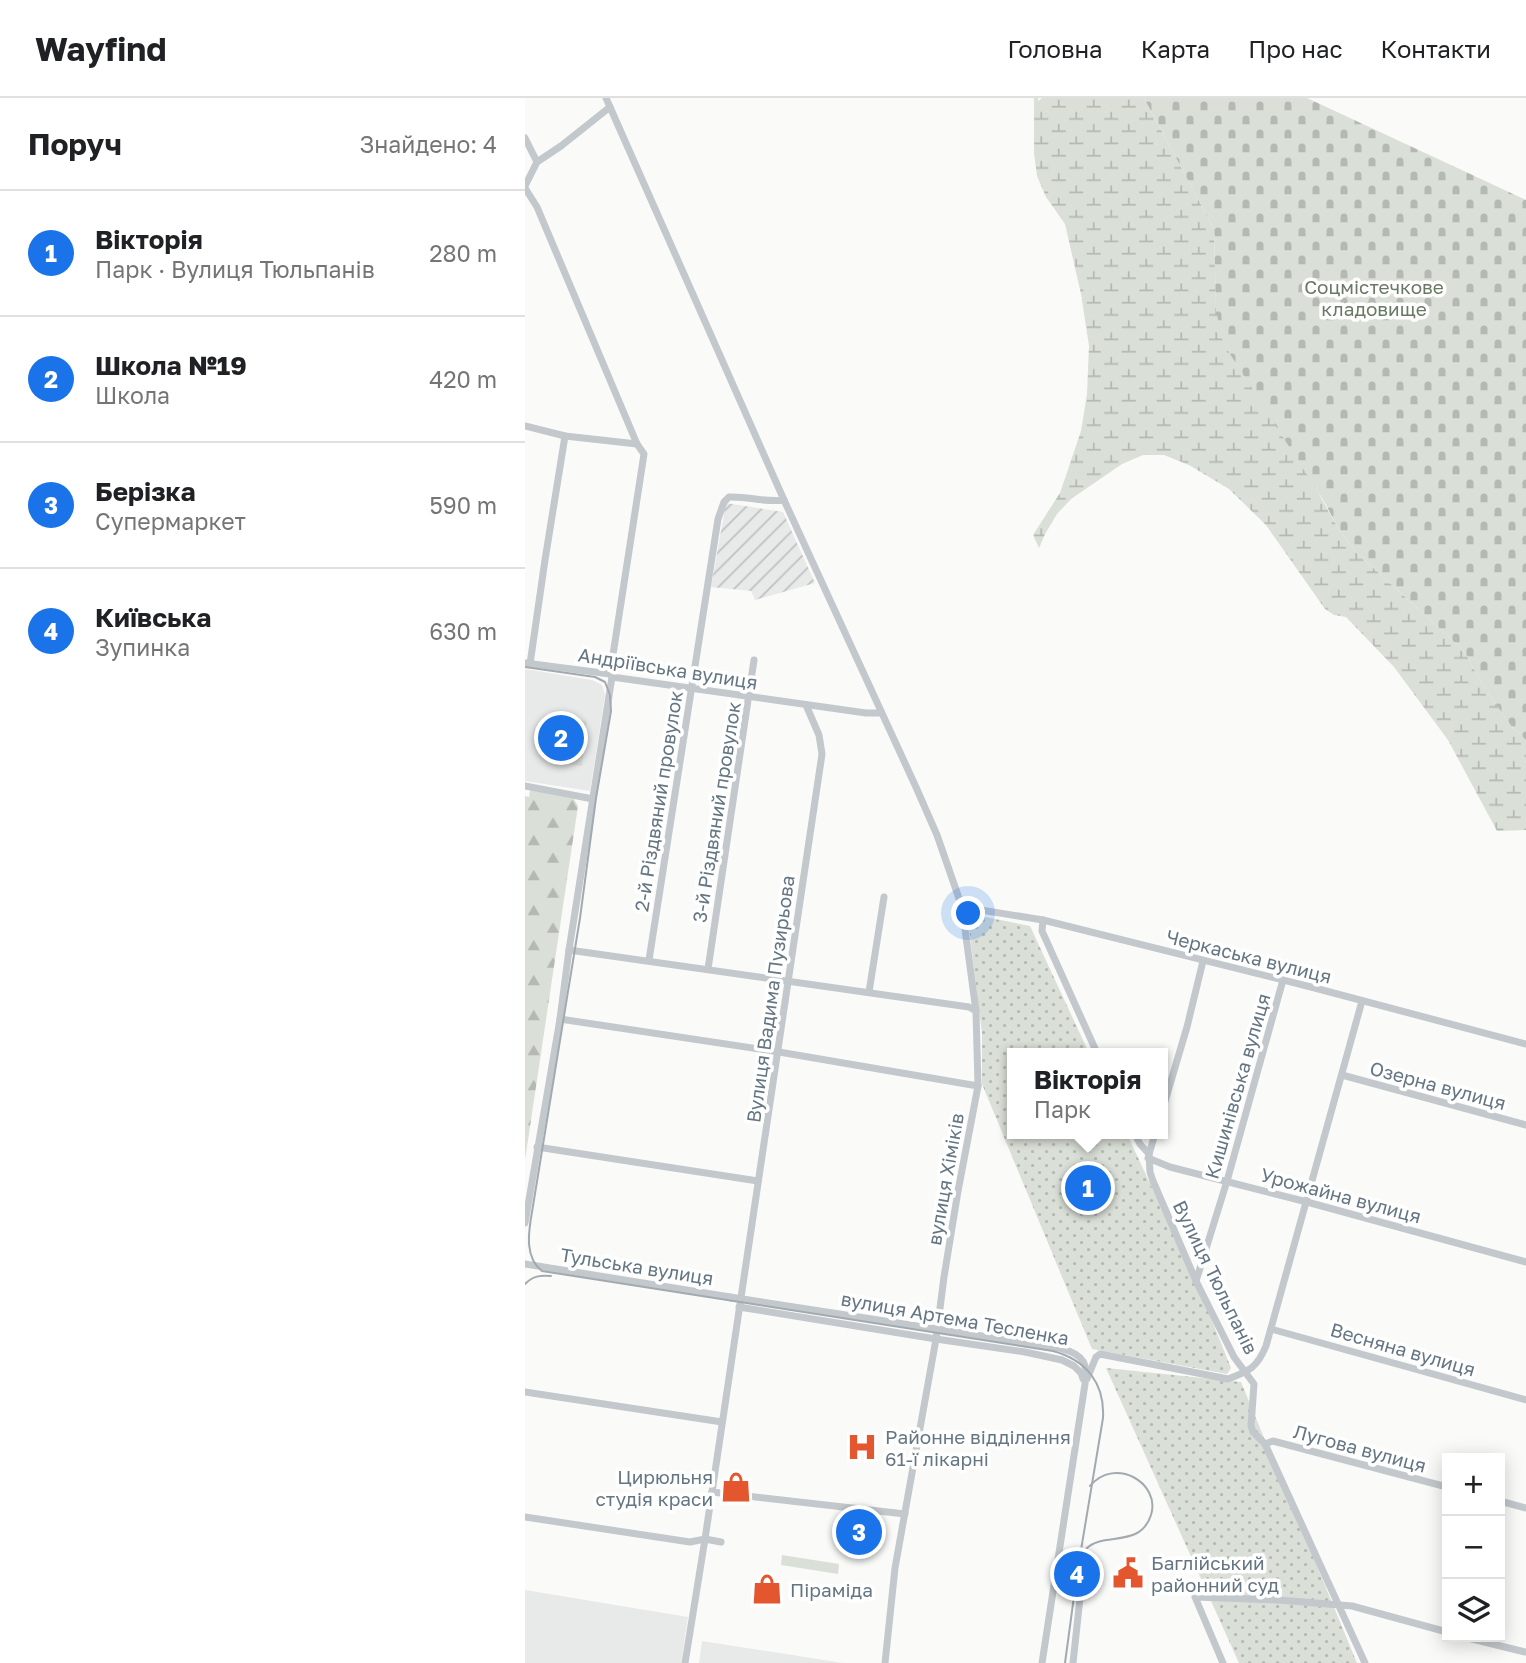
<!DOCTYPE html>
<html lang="uk">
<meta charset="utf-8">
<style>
body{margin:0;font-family:"Golos Text",sans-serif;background:#f2f2f2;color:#202124}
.controls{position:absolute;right:21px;bottom:21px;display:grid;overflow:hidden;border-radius:0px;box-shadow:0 4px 18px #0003}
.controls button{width:63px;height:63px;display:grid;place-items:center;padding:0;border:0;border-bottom:2px solid #e0e0e0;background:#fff;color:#202124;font:35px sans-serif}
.you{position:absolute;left:444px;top:816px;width:24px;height:24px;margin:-18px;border:5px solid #fff;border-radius:50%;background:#1a73e8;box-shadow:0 0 0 10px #1a73e833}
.badge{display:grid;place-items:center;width:46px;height:46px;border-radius:50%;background:#1a73e8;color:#fff;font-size:23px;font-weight:700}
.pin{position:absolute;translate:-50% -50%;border:4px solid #fff;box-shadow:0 2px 7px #0006}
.popup{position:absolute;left:482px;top:950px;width:161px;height:91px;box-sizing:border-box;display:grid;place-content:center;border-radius:0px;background:#fff;filter:drop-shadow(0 2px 5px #0005);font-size:23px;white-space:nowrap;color:#757577}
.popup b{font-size:26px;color:#202124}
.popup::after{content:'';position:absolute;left:50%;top:100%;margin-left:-14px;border:14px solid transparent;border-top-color:#fff}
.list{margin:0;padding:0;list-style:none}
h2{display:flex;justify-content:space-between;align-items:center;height:91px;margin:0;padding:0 28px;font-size:30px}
h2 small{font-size:23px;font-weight:400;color:#757577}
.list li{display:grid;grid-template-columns:46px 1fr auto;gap:21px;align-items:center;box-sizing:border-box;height:126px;padding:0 28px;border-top:2px solid #e0e0e0}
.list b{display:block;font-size:26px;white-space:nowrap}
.list p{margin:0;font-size:23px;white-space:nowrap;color:#757577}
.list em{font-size:23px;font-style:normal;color:#757577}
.icon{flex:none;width:38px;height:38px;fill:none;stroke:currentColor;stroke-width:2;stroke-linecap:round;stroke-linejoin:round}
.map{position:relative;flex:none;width:1001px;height:1565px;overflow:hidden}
header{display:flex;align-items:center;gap:42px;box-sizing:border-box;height:98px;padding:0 35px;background:#fff;border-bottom:2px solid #e0e0e0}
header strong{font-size:33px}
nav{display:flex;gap:38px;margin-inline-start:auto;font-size:24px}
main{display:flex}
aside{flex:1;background:#fff}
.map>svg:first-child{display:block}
</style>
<header>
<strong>Wayfind</strong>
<nav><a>Головна</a><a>Карта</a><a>Про нас</a><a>Контакти</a></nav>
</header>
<main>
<aside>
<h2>Поруч<small>Знайдено: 4</small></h2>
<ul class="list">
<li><span class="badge">1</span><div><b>Вікторія</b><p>Парк · Вулиця Тюльпанів</p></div><em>280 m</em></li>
<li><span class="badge">2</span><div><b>Школа №19</b><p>Школа</p></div><em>420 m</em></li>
<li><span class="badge">3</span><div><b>Берізка</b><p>Супермаркет</p></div><em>590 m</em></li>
<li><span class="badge">4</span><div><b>Київська</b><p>Зупинка</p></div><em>630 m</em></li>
</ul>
</aside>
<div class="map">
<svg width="1001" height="1565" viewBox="0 0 1001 1565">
<defs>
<pattern id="industrial-furrows" width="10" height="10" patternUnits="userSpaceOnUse" patternTransform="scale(1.75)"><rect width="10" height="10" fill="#e8e9e9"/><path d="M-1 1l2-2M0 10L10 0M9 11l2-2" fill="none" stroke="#c0c1c2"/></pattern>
<pattern id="forest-firs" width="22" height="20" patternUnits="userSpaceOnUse" patternTransform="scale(1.75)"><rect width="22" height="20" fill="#dadfd7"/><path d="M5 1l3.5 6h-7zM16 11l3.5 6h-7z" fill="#b4b9b4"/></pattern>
<pattern id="wetland-marsh" width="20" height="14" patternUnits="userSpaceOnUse" patternTransform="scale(1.75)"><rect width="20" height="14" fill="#dadfd7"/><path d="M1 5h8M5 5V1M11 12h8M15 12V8" fill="none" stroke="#b4b9b4"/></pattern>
<pattern id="cemetery-stones" width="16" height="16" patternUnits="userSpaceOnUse" patternTransform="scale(1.75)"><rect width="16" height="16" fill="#dadfd7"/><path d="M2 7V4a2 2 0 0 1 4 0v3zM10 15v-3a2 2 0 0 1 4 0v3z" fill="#b4b9b4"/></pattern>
<pattern id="garden-dots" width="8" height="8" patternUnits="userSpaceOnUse" patternTransform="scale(1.75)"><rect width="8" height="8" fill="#dadfd7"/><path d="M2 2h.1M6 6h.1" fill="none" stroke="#b4b9b4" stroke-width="1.8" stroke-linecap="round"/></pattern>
</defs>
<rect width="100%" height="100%" fill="#fafaf8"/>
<!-- built -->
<g fill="#e8e9e9">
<polygon points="0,571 67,582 77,587 80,597 65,693 0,683"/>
<polygon points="0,1492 163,1519 156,1565 0,1565"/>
<polygon points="177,1543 318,1565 174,1565"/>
</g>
<!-- industrial -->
<polygon fill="url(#industrial-furrows)" points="201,405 258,414 290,485 230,502 226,493 186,489"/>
<!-- green -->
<g fill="#dadfd7">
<polygon points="40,620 62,623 57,668 34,665"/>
<polygon points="257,1457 314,1466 313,1476 256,1467"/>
</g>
<!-- forest -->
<polygon fill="url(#forest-firs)" points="5,692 49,701 53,708 0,1062 0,698 4,699"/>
<!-- wetland -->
<polygon fill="url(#wetland-marsh)" points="509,0 513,0 513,3 517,0 619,0 689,131 691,212 813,430 830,453 939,553 959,589 987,629 1001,642 1001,732 972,733 923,642 869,569 821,519 809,517 800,511 741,427 704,391 664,367 639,357 618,357 597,366 546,401 532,416 520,436 514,450 508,437 535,395 556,333 562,296 564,248 556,196 540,126 521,99 512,78 509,55"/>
<!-- cemetery -->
<polygon fill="url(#cemetery-stones)" points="619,0 782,0 1001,102 1001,642 987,629 959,589 939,553 830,453 813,430 800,405 698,245 691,212 689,131"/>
<!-- garden -->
<g fill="url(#garden-dots)">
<polygon points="455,818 505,828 564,955 488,955 488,1036 602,1036 675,1193 706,1270 702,1276 567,1251 457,986 457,935 444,831"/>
<polygon points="581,1270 716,1284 832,1565 714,1565"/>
</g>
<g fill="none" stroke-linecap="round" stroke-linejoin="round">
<!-- minor -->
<g stroke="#c3c8cc" stroke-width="7">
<polyline points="81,0 259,402 390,687 412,737 437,809 451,913 453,988 433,1093 419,1179 411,1241 370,1470 360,1565"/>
<polyline points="0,40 12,64"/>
<polyline points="0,88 12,64 36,48 85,9"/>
<polyline points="0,90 12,109 112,346 119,356 85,576"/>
<polyline points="0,328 40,338 112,346"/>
<polyline points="0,565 85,576 87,579 341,615 356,615"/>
<polyline points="5,566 20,462 40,338"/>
<polyline points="0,688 68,701"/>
<polyline points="437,809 518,822 786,889 1001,946"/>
<polyline points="518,822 517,833 572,955"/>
<polyline points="44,852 444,909 451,913"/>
<path d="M124,862L193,421L199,404L204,399C223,398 240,405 259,402"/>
<polyline points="183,871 229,562"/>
<polyline points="344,894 359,799"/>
<polyline points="35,921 254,954 453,988"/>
<polyline points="817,977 1001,1027"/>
<polyline points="638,1010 662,929 678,863"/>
<polyline points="610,1036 615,1046 624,1056 625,1074 628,1083 671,1183 709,1259 729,1286 726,1328 728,1334 740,1346 840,1565"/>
<polyline points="12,1049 233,1083"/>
<polyline points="624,1056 630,1036"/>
<polyline points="623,1060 645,1069 782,1104 1001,1164"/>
<polyline points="0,1125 35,921 44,852 87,579"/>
<polyline points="0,1166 205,1199 206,1200"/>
<polyline points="671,1183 702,1083 758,882"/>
<path d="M205,1199L521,1248C534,1250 556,1253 560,1268C561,1273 560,1280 560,1286L517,1565"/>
<polyline points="214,1209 411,1241 500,1254 537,1262 549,1268 556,1275 558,1281"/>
<polyline points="746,1231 1001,1302"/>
<path d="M562,1281L571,1259L575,1256L703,1281C724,1273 732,1270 741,1248L837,903"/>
<polyline points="0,1294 197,1324"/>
<polyline points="740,1346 748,1343 922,1389"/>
<polyline points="187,1394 380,1416"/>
<polyline points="975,1403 1001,1410"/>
<polyline points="0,1419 165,1444 180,1441 196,1444"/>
<polyline points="939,1539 1000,1554"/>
<polyline points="160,1565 180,1441 297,656 294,637 281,607"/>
<polyline points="548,1565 559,1463"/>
<polyline points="698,1565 670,1499 754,1502 827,1508 922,1534"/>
</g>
<!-- tram -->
<g stroke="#a2aab0" stroke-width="2">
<path d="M0,569L70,579L80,584L85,597L86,613L71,700L55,820L7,1114C3,1136 0,1160 17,1173L528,1253C561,1262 580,1285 578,1320L552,1476L540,1565"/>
<path d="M0,1186C8,1178 15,1177 26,1178"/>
<path d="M555,1461C557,1458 558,1454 561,1451C578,1433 615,1451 626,1417C636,1385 590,1358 565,1388"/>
</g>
</g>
<!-- icons -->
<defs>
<g id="hospital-bare" transform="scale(2.415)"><path d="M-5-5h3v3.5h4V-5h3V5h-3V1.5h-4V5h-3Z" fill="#e4572e" stroke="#fff" stroke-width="2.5" paint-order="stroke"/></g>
<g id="shop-bare" transform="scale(2.415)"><path d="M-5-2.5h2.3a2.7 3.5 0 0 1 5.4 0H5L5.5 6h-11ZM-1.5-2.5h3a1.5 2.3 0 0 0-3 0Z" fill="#e4572e" stroke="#fff" stroke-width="2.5" paint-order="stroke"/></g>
<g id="civic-bare" transform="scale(2.415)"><path d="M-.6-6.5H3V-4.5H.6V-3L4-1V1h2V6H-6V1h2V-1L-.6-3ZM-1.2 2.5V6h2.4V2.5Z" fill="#e4572e" stroke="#fff" stroke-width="2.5" paint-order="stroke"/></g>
</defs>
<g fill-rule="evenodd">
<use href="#hospital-bare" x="337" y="1349"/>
<use href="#shop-bare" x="211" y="1389"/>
<use href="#civic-bare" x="603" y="1475"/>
<use href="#shop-bare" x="242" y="1491"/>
</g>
<g text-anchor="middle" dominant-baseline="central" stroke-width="7" stroke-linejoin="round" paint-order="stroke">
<!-- park labels -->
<g font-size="19" fill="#687a64" stroke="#fff">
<text x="849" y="188">Соцмістечкове<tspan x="849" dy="22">кладовище</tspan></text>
</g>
<!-- street labels -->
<g font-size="19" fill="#657683" stroke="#fff">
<text transform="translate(143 570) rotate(9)">Андріївська вулиця</text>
<text transform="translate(133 703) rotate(-81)">2-й Різдвяний провулок</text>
<text transform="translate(191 714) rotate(-81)">3-й Різдвяний провулок</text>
<text transform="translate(724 858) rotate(14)">Черкаська вулиця</text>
<text transform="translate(245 901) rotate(-82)">Вулиця Вадима Пузирьова</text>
<text transform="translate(913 987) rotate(15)">Озерна вулиця</text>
<text transform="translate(712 988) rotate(-74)">Кишинівська вулиця</text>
<text transform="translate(420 1081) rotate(-80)">вулиця Хіміків</text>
<text transform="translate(816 1097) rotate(15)">Урожайна вулиця</text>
<text transform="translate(112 1168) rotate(9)">Тульська вулиця</text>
<text transform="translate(691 1179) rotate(64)">Вулиця Тюльпанів</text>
<text transform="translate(430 1220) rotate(10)">вулиця Артема Тесленка</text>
<text transform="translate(878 1251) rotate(16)">Весняна вулиця</text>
<text transform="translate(835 1350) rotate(15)">Лугова вулиця</text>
</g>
<!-- poi labels -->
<g font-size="19" fill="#657683" stroke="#fff" text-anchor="start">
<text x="360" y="1338">Районне відділення<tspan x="360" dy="22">61-ї лікарні</tspan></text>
<text x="188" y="1378" text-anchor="end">Цирюльня<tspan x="188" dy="22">студія краси</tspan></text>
<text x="626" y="1464">Баглійський<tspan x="626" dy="22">районний суд</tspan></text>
<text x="265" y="1491">Піраміда</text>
</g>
</g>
</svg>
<div class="controls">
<button>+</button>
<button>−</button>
<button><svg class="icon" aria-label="layers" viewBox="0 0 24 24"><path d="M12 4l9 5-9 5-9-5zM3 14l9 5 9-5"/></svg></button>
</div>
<div class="you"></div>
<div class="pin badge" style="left:563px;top:1090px">1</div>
<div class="popup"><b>Вікторія</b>Парк</div>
<div class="pin badge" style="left:36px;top:640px">2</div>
<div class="pin badge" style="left:334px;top:1434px">3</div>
<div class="pin badge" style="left:552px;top:1476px">4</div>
</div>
</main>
